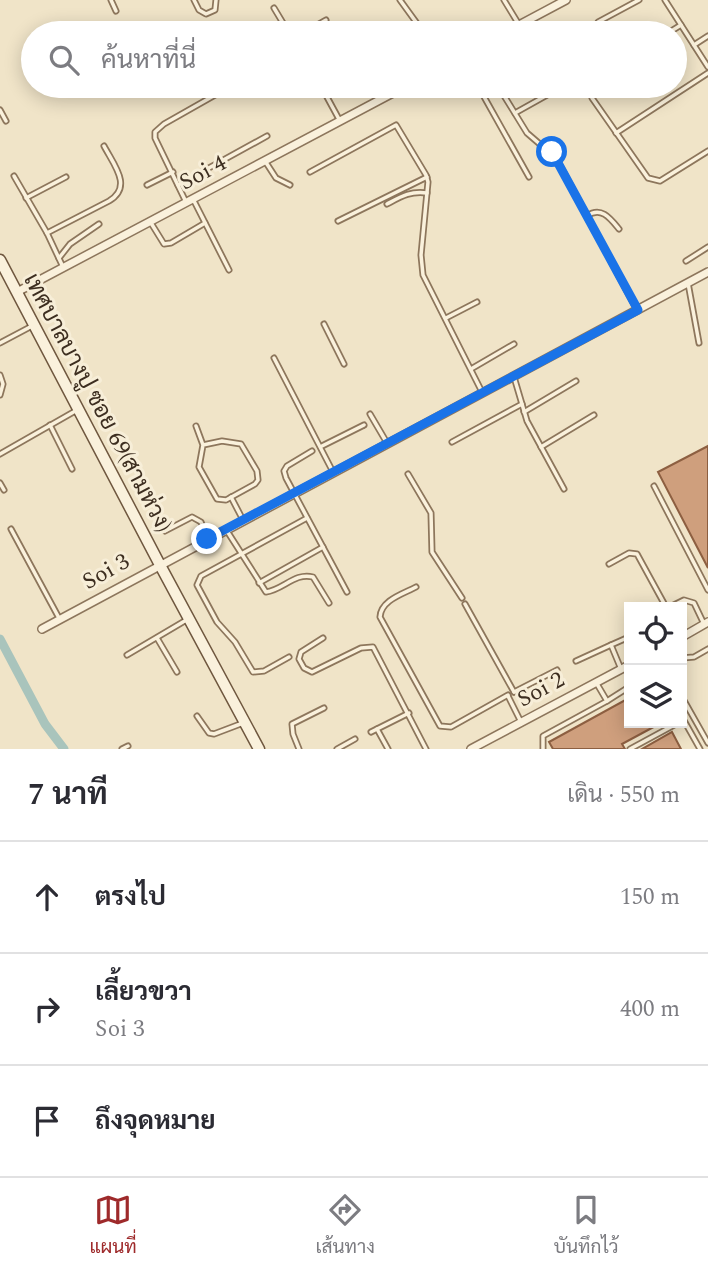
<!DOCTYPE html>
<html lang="th">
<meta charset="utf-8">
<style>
body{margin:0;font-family:Spectral,Sarabun,serif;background:#f2f2f3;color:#2b2b33}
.controls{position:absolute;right:21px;bottom:21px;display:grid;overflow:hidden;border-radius:0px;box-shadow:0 4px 18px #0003}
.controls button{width:63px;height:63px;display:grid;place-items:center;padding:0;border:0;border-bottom:2px solid #e1e1e2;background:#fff;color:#2b2b33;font:35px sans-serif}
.stop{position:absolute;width:21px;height:21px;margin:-16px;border:5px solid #1a73e8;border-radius:50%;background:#fff}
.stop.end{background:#1a73e8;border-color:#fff;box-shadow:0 2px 7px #0008}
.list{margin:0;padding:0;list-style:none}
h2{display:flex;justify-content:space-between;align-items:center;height:91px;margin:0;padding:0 28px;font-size:30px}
h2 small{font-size:23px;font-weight:400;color:#7c7c81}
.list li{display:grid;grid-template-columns:46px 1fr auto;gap:21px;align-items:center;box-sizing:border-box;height:112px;padding:0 28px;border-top:2px solid #e1e1e2}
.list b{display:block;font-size:26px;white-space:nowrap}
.list p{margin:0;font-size:23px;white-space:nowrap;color:#7c7c81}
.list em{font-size:23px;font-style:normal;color:#7c7c81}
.icon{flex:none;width:38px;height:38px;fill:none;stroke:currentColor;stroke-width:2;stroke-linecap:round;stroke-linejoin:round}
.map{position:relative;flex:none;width:708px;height:749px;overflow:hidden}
.search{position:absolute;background:#fff;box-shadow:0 4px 18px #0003;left:21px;right:21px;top:21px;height:77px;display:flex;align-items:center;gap:18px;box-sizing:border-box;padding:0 24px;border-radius:38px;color:#7c7c81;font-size:26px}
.sheet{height:427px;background:#fff}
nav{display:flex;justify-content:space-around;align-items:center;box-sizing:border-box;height:98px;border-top:2px solid #e1e1e2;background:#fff;font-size:19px;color:#7c7c81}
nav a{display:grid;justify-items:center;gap:4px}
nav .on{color:#9e2a2b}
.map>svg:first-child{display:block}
</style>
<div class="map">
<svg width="708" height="749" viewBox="0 0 708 749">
<rect width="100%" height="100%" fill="#f0e4c8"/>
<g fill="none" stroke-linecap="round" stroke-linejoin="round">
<!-- canal -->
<polyline stroke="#a9c4bc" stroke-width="9" points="0,639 45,724 64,749"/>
</g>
<!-- building -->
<g fill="#cf9f7d" stroke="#8d5f41" stroke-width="2">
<polygon points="708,446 708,568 658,472"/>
<polygon points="629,698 629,723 661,723 622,744 625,749 553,749 549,742"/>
<polygon points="672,732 681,749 642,749"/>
</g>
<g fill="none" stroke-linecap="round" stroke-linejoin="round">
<!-- lane casing -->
<g stroke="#8d765c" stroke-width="7">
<g id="lane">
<polyline points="111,0 116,11"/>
<polyline points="194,0 199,10 206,14 215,10 216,0"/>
<polyline points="400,0 424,33"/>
<polyline points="504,0 518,23"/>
<polyline points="665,0 708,67"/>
<polyline points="274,8 289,33"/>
<polyline points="303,33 326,20"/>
<polyline points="598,33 598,22 639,0"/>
<polyline points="668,33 681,25"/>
<polyline points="694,45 708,36"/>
<polyline points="321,86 340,121"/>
<polyline points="478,86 529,177"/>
<path d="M498,86L527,133L556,158L587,216C601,206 610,218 619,229"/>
<polyline points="588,86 592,98 648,178 660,181 708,151"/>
<polyline points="502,92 516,86"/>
<polyline points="0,110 6,121"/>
<polyline points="515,113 549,94 551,86"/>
<polyline points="616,133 708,73"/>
<polyline points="265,161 276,178 290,185"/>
<polyline points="310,172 396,125 426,175 428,182 421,255 423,275 482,392"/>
<polyline points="14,176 47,233"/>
<polyline points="147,185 173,172"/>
<polyline points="178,185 267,136"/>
<polyline points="26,198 66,177"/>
<polyline points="193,199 229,270"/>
<polyline points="186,202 155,138 155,132 164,124 231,86"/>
<path d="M387,204C402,196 410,191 427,193"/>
<polyline points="587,216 637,310"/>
<polyline points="338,221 427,177"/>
<polyline points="151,223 164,244 171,243 205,223"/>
<polyline points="59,258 70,244 99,224"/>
<polyline points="686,261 708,247"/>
<path d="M63,267L47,233L109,201C133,187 114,165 104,146"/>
<polyline points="688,283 699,343"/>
<polyline points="446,318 477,302"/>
<polyline points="324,324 344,364"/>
<polyline points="0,343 32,326"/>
<polyline points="274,358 333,472"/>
<polyline points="471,369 514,344"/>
<polyline points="0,375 3,384 0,395"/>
<polyline points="514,377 527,421 564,489"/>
<polyline points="524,412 576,381"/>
<polyline points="370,414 387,443"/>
<polyline points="50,425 72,469"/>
<polyline points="196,426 203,445 199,467 217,499 226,500 255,484 258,480 257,471 241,444 222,441 203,445"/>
<polyline points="452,442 522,404"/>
<polyline points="322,446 364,425"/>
<polyline points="541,447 594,415"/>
<polyline points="312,451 287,466 284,471 286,478 347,592"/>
<polyline points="0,454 77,410"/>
<polyline points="408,474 431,513 432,552 462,598"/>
<polyline points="0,483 4,490"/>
<polyline points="654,486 708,590"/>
<polyline points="231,497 243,520"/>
<polyline points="11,529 59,618"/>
<polyline points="165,531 192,517 201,522 207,539"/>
<path d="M227,531L266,592C283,590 295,572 313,577L329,603"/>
<polyline points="609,564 629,553 637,554 666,607"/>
<polyline points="259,583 323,547"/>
<path d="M416,587C403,594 381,600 380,617L440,726L451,727L508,695"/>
<polyline points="465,604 514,692"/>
<polyline points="670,607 684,600 694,603 704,624"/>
<polyline points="157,638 177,672"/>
<polyline points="323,638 301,652 299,659 304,668 312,672 361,648 373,647 426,749"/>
<polyline points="127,655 188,619"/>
<polyline points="289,657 264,671 253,672 235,642 217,622 197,585 201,576 307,518"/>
<polyline points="682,658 694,657 708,649"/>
<polyline points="576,661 611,645"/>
<polyline points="621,669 611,645 629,637"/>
<polyline points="514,692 557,670"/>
<polyline points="508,696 521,722"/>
<polyline points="682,697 708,743"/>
<polyline points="607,701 629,687"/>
<polyline points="197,716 209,733 214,734 243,723"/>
<polyline points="682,717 700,749"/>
<polyline points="377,729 388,749"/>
<polyline points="371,732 409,713"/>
<polyline points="122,749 128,746"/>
<polyline points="299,749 293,734 292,724 324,708"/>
<polyline points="337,749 355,739"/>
<polyline points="543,749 543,736 607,701 597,684"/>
<polyline points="630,749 678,723"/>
</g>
</g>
<!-- street casing -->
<g stroke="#8d765c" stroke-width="10">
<g id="street">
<polyline points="504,33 566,0"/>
<polyline points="17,292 406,86"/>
<polyline points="42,629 708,272"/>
<polyline points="682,637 708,622"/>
<polyline points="471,749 629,665"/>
</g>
</g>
<!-- secondary casing -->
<g stroke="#6f573f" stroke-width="13">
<polyline id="secondary" points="0,260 160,565 259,749"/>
</g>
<!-- lane -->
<use href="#lane" stroke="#faf1dc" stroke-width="3.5"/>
<!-- street -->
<use href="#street" stroke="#faf1dc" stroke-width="7"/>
<!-- secondary -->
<use href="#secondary" stroke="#faf1dc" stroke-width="10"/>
</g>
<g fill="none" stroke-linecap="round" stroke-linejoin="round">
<!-- route -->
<polyline stroke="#1a73e8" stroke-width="9" points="207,539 638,310 552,152"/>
</g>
<g text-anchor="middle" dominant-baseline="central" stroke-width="6" stroke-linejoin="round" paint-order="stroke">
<!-- street labels -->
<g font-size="23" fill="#3d2e20" stroke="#f7eed8">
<text transform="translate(203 173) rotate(-28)">Soi 4</text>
<text transform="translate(97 403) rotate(62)">เทศบาลบางปู ซอย 69(สามห่วง)</text>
<text transform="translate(106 572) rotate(-29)">Soi 3</text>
<text transform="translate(541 690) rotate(-28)">Soi 2</text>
</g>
</g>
</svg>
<div class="controls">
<button><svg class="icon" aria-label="locate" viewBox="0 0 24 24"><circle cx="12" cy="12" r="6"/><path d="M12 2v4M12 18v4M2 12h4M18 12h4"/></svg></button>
<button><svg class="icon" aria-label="layers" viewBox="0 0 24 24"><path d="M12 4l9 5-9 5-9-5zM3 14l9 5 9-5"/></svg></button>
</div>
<div class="stop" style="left:552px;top:152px"></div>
<div class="stop end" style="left:207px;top:539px"></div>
<div class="search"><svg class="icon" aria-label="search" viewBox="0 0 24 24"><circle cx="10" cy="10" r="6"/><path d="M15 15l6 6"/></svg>ค้นหาที่นี่</div>
</div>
<section class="sheet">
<h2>7 นาที<small>เดิน · 550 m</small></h2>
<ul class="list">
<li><svg class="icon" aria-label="ahead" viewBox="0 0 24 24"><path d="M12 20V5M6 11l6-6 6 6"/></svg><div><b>ตรงไป</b></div><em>150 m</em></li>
<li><svg class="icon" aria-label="right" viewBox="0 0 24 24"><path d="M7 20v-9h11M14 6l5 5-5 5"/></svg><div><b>เลี้ยวขวา</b><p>Soi 3</p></div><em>400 m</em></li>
<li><svg class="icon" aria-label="arrive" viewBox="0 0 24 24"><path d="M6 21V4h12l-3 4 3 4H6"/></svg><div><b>ถึงจุดหมาย</b></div></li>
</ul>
</section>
<nav>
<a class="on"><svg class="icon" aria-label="map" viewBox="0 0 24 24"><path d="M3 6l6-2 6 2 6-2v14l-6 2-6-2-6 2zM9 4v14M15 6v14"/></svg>แผนที่</a>
<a><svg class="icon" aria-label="directions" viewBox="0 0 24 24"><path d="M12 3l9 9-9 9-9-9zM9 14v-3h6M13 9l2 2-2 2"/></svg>เส้นทาง</a>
<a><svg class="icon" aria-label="saved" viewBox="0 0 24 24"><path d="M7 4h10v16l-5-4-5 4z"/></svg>บันทึกไว้</a>
</nav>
